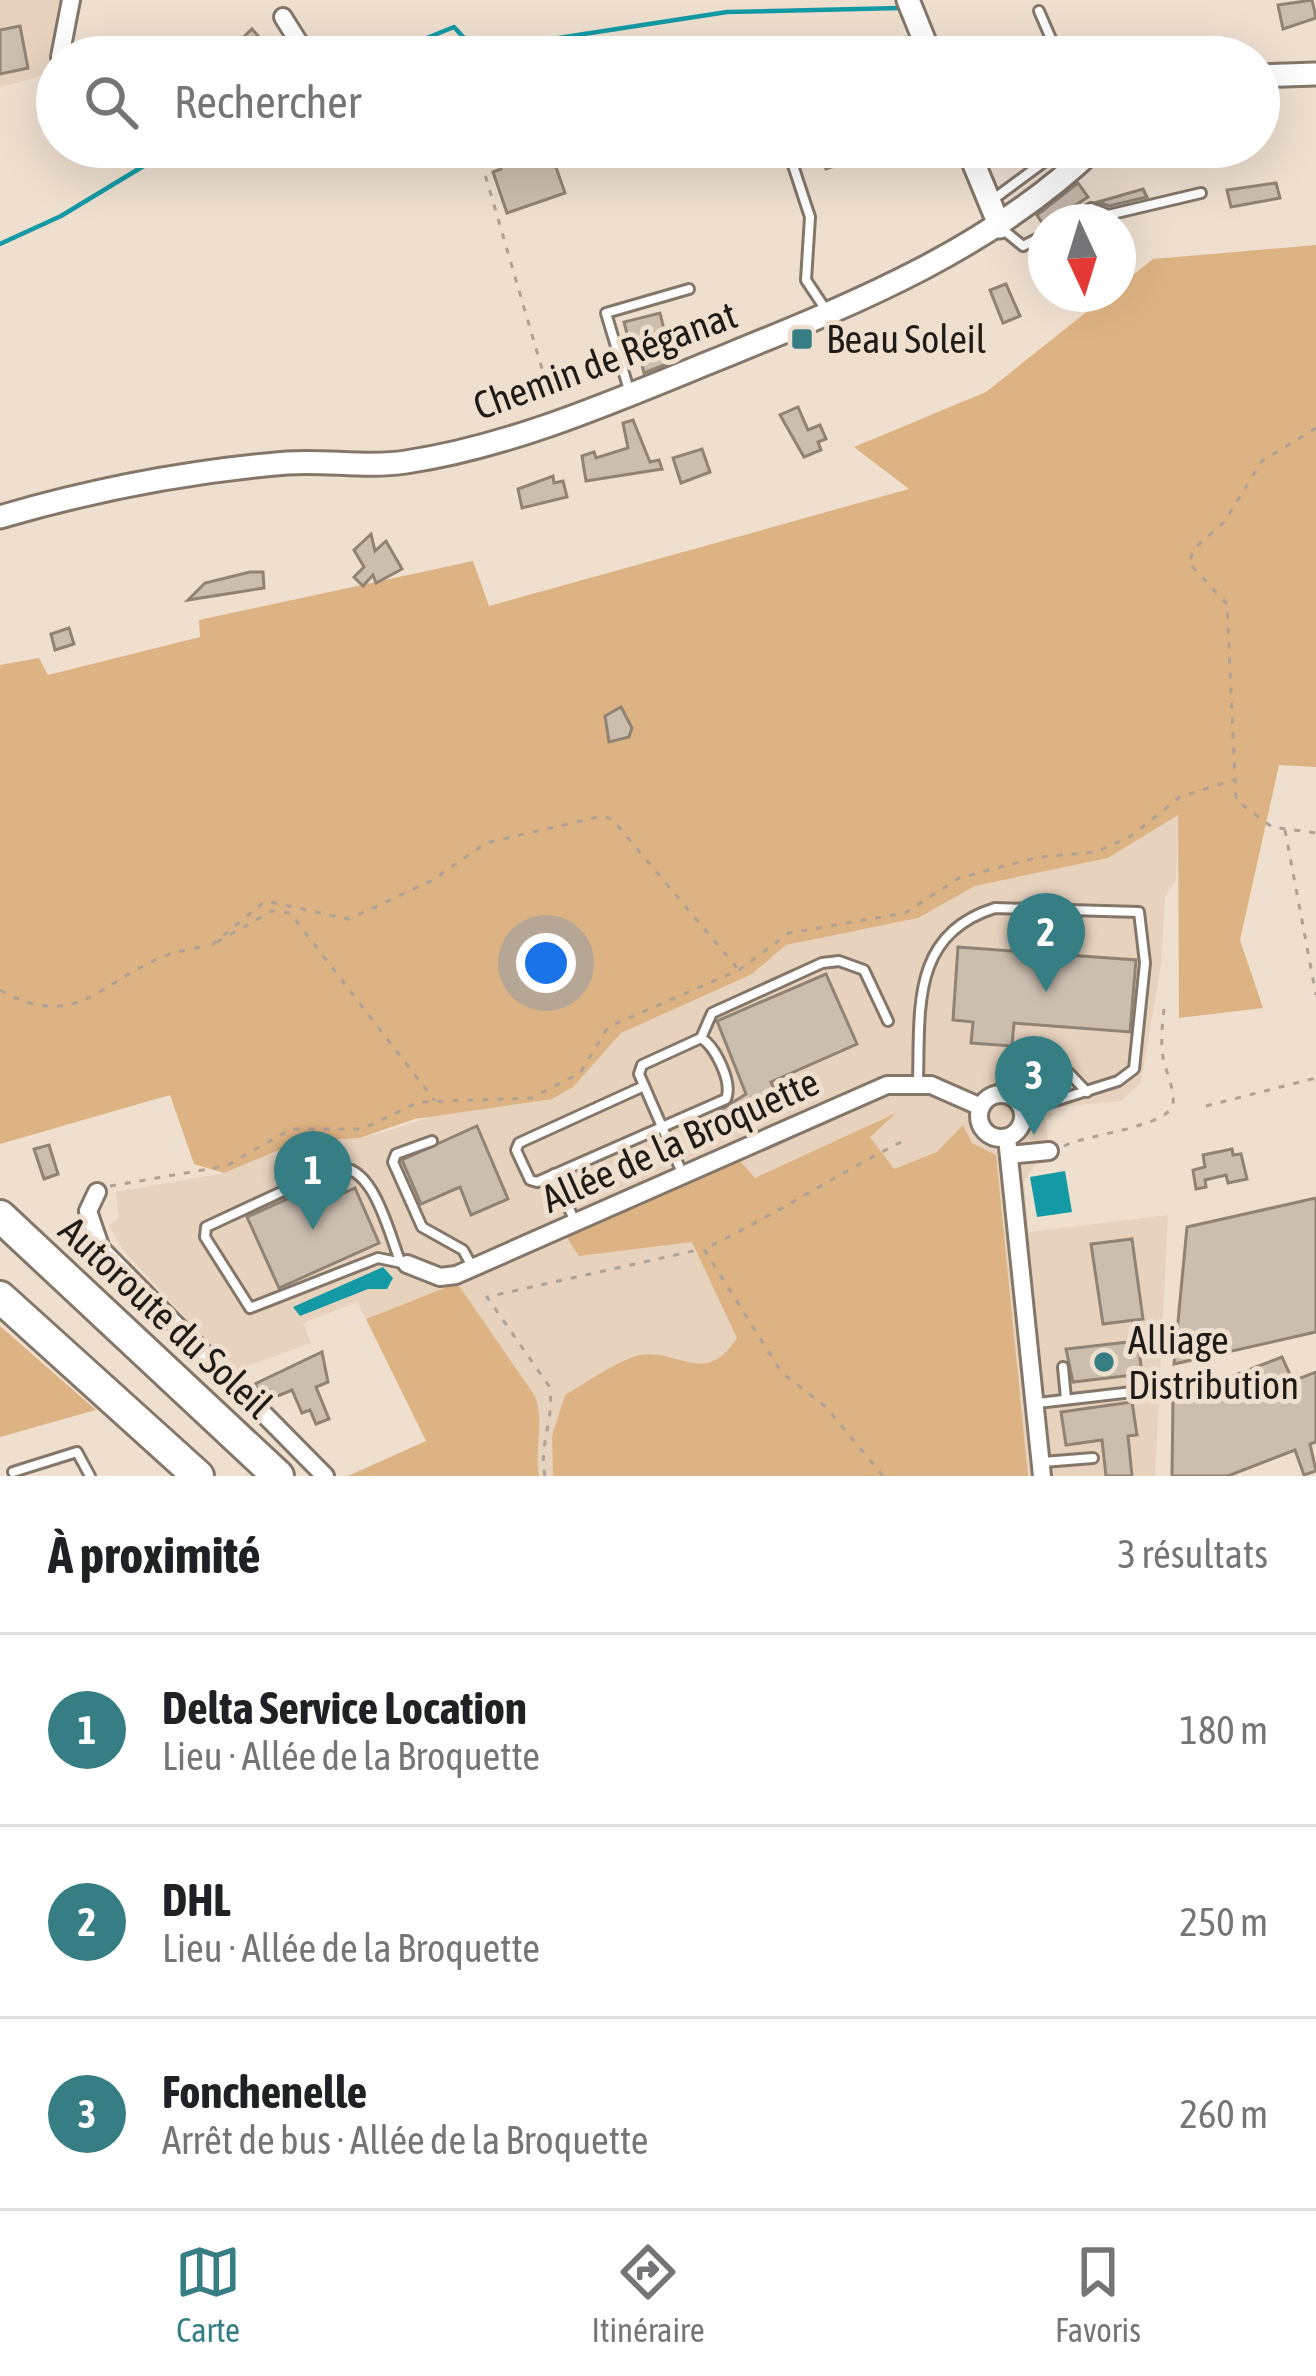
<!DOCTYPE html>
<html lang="fr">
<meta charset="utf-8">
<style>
body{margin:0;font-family:"Asap Condensed",sans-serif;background:#f6f6f6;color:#202124}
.compass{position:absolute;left:1028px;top:204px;width:108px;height:108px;border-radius:50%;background:#fff;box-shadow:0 12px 48px #0002;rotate:176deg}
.you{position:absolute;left:546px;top:963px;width:42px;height:42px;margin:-30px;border:9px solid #fff;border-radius:50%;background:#1a73e8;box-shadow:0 0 0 18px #1a73e833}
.badge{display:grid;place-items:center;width:78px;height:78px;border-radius:50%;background:#367e84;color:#fff;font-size:39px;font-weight:700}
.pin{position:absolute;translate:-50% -99px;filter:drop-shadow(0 3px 6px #0008)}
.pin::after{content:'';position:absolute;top:63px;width:42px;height:36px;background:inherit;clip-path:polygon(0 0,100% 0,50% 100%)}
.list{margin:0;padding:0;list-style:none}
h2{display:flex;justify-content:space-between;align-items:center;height:156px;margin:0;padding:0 48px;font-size:51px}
h2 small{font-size:39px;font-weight:400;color:#757577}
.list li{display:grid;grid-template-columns:78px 1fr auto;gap:36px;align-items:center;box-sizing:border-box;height:192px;padding:0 48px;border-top:3px solid #e0e0e0}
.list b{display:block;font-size:45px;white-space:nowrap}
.list p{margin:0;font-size:39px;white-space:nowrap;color:#757577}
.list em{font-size:39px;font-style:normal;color:#757577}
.icon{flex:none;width:66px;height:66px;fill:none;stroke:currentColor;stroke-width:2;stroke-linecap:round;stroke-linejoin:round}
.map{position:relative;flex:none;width:1316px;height:1476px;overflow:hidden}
.search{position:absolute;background:#fff;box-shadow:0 12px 48px #0002;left:36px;right:36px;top:36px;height:132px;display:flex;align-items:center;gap:30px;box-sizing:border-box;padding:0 42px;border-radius:66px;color:#757577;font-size:45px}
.sheet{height:732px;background:#fff}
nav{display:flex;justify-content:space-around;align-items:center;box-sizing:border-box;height:168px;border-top:3px solid #e0e0e0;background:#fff;font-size:33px;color:#757577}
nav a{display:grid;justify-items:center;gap:6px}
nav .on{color:#367e84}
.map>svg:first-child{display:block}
</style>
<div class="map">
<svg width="1316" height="1476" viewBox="0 0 1316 1476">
<rect width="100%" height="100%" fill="#eedfcf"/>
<!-- built -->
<g fill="#e6d2bd">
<polygon points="0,0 66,0 54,73 0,87"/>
<polygon points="1179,814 1176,880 1165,897 1161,964 1141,1082 1121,1101 1049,1108 1053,1115 1046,1121 1050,1161 1036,1164 1024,1181 1029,1232 1168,1215 1155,1476 348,1476 534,1396 457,1283 366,1319 357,1302 303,1323 311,1343 228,1373 225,1361 123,1250 109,1225 119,1218 116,1192 224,1173 298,1142 378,1134 439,1114 600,1054 621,1033 654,1014 752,974 786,945 918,918 975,886 1108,858"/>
</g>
<!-- green -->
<g fill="#deb383">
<polygon points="1316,245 1316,767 1279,765 1240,940 1263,1008 1179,1018 1178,815 1108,858 975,886 918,918 786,945 752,974 621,1033 573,1087 552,1099 415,1119 359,1138 298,1142 224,1173 194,1164 170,1095 0,1144 0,665 39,658 48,675 200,637 199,620 473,561 489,606 909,489 854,447 986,392 1109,294 1118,294 1118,287 1153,259"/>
<path d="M896,1113L870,1137L894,1169L937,1152L963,1125L972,1143L996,1155L1028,1476H553L552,1436L565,1395C586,1383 610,1365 633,1357C675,1343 703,1391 737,1338L692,1242L579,1256L566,1236L740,1161L755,1178Z"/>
<path d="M457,1283L535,1396C545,1423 534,1448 539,1476H348L426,1441L366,1319Z"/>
<polygon points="0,1326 96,1410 0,1437"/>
</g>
<!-- water -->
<g fill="#139aa4">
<polygon points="1065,1171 1072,1212 1037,1217 1030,1177"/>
<polygon points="383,1267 393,1278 387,1289 368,1289 300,1316 293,1307"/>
</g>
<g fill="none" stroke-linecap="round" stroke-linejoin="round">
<!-- stream -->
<g stroke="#139aa4" stroke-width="4.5">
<polyline points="380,57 454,27 475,50 487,49 727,12 901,8"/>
<polyline points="0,244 61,216 175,147"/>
</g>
</g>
<!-- building -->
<g fill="#ccbeaf" stroke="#908374" stroke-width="3">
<polygon points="1312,0 1316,18 1283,29 1278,5"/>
<polygon points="20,26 28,68 0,74 0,30"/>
<polygon points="252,29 259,37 238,57 212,57 226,45 230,50"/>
<polygon points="505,147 549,147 565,193 507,213 493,172 501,169 494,150"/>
<polygon points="818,147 882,147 882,148 826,169"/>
<polygon points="1078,183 1088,197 1044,226 1037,215"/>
<polygon points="1276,183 1280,198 1231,207 1227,190"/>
<polygon points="1143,189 1147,197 1109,206 1098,202"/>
<polygon points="1006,284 1020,316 1003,323 990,290"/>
<polygon points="660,313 672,362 644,373 636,340 629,342 624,322"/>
<polygon points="798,407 808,430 820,425 826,439 818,442 821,450 804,457 780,415"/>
<polygon points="633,420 650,462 659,460 662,469 586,481 582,456 594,452 596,458 628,448 623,423"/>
<polygon points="702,449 710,472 681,483 673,458"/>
<polygon points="553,476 554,483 563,481 567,497 522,508 518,489"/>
<polygon points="371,534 375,551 386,541 402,569 376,583 373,575 363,586 354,577 364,567 354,550"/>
<polygon points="250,572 263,572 264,588 188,600 205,583"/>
<polygon points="69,628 74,644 55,650 51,634"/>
<polygon points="621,707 632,728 629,737 609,742 605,716"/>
<polygon points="958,947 1136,960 1130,1032 1014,1023 1012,1046 971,1043 973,1022 953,1020"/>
<polygon points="826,974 857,1044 771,1082 784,1110 729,1134 719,1111 746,1094 717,1021"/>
<polygon points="477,1126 508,1199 471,1215 460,1187 421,1204 402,1160"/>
<polygon points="49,1145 58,1174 44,1179 34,1149"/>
<polygon points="1232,1149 1233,1155 1241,1154 1247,1179 1228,1183 1226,1175 1205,1180 1206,1187 1196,1189 1193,1170 1205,1167 1203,1155"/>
<polygon points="321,1184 328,1200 355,1188 379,1243 279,1288 247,1217"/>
<polygon points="1316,1198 1316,1332 1174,1364 1187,1227"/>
<polygon points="1132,1239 1143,1319 1103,1324 1091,1244"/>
<polygon points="1138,1341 1142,1374 1073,1382 1066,1349"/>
<polygon points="322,1352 328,1382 316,1387 329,1419 316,1424 310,1410 302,1413 292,1390 273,1398 270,1390 257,1389 255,1384"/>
<polygon points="1282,1357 1293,1381 1316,1372 1316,1442 1310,1444 1316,1471 1304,1475 1295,1450 1228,1476 1172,1476 1173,1399"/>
<polygon points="1132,1402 1137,1435 1128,1436 1132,1476 1106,1476 1102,1440 1066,1445 1061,1412"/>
</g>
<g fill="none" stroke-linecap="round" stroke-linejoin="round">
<!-- service casing -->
<g stroke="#847769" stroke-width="14">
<g id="service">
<polyline points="1039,11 1059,57"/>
<polyline points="787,147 810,217 806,280 826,310"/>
<polyline points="991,201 1064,147"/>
<polyline points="1068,222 1091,208 1108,215 1201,193"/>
<polyline points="1001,228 1023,246 1046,234"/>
<polyline points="629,390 606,313 689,289"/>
<polyline points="1025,1066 1068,1072 1087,1092"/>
<path d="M918,1082C920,1008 911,934 995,908L1139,912L1145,963L1134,1069L1118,1081L1023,1111"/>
<path d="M644,1086L519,1143L516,1150L530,1180L537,1182L726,1099C733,1082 715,1046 701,1038"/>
<polyline points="432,1141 396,1154 393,1162 422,1227 463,1250 472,1266"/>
<polyline points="554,1174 575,1222"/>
<polyline points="683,1175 639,1074 642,1065 701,1038 712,1013 822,963 839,961 864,970 888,1021"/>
<path d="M400,1261C388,1231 373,1160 333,1168L206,1227L205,1237L250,1308L378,1258L407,1264"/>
<polyline points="1063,1367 1066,1399"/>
<polyline points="1038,1403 1141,1391"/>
<polyline points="1043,1462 1093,1458"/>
<polyline points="13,1472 77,1452 90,1476"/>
</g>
</g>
<!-- minor casing -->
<g stroke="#847769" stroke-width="22">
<g id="minor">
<polyline points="283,17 308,57"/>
<polyline points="60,57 71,0"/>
<circle cx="1001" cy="1116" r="22"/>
<polyline points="1007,1138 1042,1476"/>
<polyline points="1009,1155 1049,1151"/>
<polyline points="97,1192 88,1211 101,1249 325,1476"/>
<polyline points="407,1264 440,1277 456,1275 887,1085 931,1085 981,1107"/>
</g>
</g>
<!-- tertiary casing -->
<g stroke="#847769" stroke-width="27">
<g id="tertiary">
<polyline points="908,0 931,57"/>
<polyline points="1259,76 1316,74"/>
<polyline points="967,147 1000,227"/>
<path d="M0,517C92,490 191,471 287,463C326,460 366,468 406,462C511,446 610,403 708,363C848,306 986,253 1096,147"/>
</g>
</g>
<!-- motorway casing -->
<g stroke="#847769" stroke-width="36">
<g id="motorway">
<polyline points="0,1216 278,1476"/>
<polyline points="0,1297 198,1476"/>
</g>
</g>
<!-- path -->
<g stroke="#aea295" stroke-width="3" stroke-dasharray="6 9" stroke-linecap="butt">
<polyline points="477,147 552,403"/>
<polyline points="1316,428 1262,461 1224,522 1194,549 1189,563 1227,604 1236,800 1272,827 1316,833"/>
<polyline points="1285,830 1316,995"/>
<polyline points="217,942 272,911 290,913 435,1101"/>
<polyline points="212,945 265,901 349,919 431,881 486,843 602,816 612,819 738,969"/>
<path d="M0,990C75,1032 99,983 162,957C176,951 193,949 208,945"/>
<polyline points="1206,1106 1316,1078"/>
<path d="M1064,1146C1087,1134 1171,1127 1173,1103C1175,1089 1165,1070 1163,1057C1160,1039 1163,1019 1165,1000"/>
<polyline points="110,1186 226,1166 291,1129 362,1129 419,1102 531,1098 580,1073 608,1027 739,970 789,933 905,913 959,878 1039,857 1096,852 1131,836 1180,797 1233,780"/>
<path d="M545,1476C538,1444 556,1417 549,1386L487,1297L702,1249"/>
<path d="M883,1476L825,1406L782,1373L704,1249C775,1215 839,1173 909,1138"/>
</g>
<!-- service -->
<use href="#service" stroke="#fff" stroke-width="8"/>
<!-- minor -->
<use href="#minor" stroke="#fff" stroke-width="16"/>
<!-- tertiary -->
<use href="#tertiary" stroke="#fff" stroke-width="21"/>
<!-- motorway -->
<use href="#motorway" stroke="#fff" stroke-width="30"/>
</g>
<!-- markers -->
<g fill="#367e84" stroke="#eedfcf" stroke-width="4.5">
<rect x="790" y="327" width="24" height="24" rx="6"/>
<circle cx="1104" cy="1362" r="12"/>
</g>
<g text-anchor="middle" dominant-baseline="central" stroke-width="10" stroke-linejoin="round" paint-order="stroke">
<!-- poi labels -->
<g font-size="39" fill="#201b15" stroke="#eedfcf" text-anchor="start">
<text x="826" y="339">Beau Soleil</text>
<text x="1128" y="1340">Alliage<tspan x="1128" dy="45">Distribution</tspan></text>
</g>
<!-- street labels -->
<g font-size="39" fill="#201b15" stroke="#eedfcf">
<text transform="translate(605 360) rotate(-20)">Chemin de Réganat</text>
<text transform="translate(680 1140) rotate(-24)">Allée de la Broquette</text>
<text transform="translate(166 1317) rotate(43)">Autoroute du Soleil</text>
</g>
</g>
</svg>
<svg class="compass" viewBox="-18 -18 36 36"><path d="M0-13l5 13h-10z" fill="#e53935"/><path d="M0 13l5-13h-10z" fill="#757577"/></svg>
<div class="you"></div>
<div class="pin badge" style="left:313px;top:1230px">1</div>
<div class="pin badge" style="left:1046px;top:992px">2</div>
<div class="pin badge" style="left:1034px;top:1135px">3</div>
<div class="search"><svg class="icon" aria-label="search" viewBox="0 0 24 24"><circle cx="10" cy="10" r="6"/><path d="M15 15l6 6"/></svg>Rechercher</div>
</div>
<section class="sheet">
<h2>À proximité<small>3 résultats</small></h2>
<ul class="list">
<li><span class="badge">1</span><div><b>Delta Service Location</b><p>Lieu · Allée de la Broquette</p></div><em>180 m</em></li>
<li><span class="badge">2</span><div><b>DHL</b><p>Lieu · Allée de la Broquette</p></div><em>250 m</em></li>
<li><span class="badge">3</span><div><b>Fonchenelle</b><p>Arrêt de bus · Allée de la Broquette</p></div><em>260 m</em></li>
</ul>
</section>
<nav>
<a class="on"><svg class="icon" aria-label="map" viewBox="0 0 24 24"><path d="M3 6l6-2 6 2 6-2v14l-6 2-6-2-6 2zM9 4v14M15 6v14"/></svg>Carte</a>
<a><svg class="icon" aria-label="directions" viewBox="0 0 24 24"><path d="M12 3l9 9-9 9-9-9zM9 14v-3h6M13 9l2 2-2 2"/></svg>Itinéraire</a>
<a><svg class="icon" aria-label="saved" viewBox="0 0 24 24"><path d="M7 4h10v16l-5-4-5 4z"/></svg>Favoris</a>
</nav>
